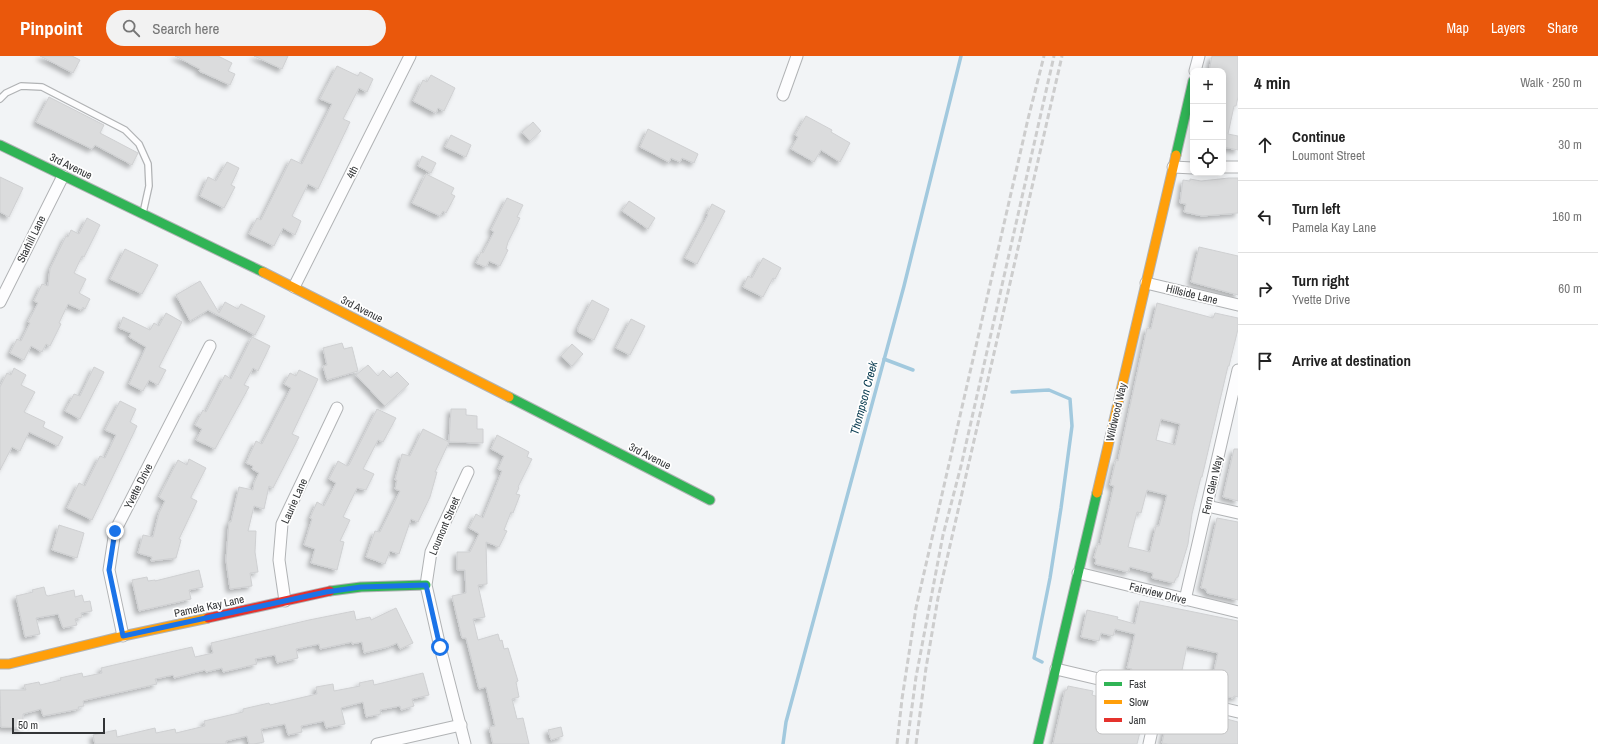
<!DOCTYPE html>
<meta charset="utf-8">
<style>
body{margin:0;font-family:"Archivo Narrow",sans-serif;background:#f2f2f2;color:#222}
.controls{position:absolute;right:12px;top:12px;display:grid;overflow:hidden;border-radius:8px;box-shadow:0 2px 10px #0003}
.controls button{width:36px;height:36px;display:grid;place-items:center;padding:0;border:0;border-bottom:1px solid #e0e0e0;background:#fff;color:#222;font:20px sans-serif}
.scale{position:absolute;left:12px;bottom:10px;width:93px;box-sizing:border-box;padding-left:4px;border:2px solid #323436;border-top:0;font-size:11px;line-height:14px;white-space:nowrap;color:#323436;-webkit-text-stroke:3px #fff;paint-order:stroke}
.stop{position:absolute;width:12px;height:12px;margin:-9px;border:3px solid #1a73e8;border-radius:50%;background:#fff}
.stop.end{background:#1a73e8;border-color:#fff;box-shadow:0 1px 4px #0008}
.list{margin:0;padding:0;list-style:none}
h2{display:flex;justify-content:space-between;align-items:center;height:52px;margin:0;padding:0 16px;font-size:17px}
h2 small{font-size:13px;font-weight:400;color:#767676}
.list li{display:grid;grid-template-columns:26px 1fr auto;gap:12px;align-items:center;box-sizing:border-box;height:72px;padding:0 16px;border-top:1px solid #e0e0e0}
.list b{display:block;font-size:15px;white-space:nowrap}
.list p{margin:0;font-size:13px;white-space:nowrap;color:#767676}
.list em{font-size:13px;font-style:normal;color:#767676}
.icon{flex:none;width:22px;height:22px;fill:none;stroke:currentColor;stroke-width:2;stroke-linecap:round;stroke-linejoin:round}
.map{position:relative;flex:none;width:1238px;height:688px;overflow:hidden}
header{display:flex;align-items:center;gap:24px;box-sizing:border-box;height:56px;padding:0 20px;background:#ea580c;color:#fff}
header strong{font-size:19px}
nav{display:flex;gap:22px;margin-inline-start:auto;font-size:14px}
.search{width:280px;height:36px;background:#f2f2f2;display:flex;align-items:center;gap:10px;box-sizing:border-box;padding:0 14px;border-radius:22px;color:#767676;font-size:15px}
main{display:flex}
aside{flex:1;background:#fff}
.map>svg:first-child{display:block}
</style>
<header>
<strong>Pinpoint</strong>
<div class="search"><svg class="icon" aria-label="search" viewBox="0 0 24 24"><circle cx="10" cy="10" r="6"/><path d="M15 15l6 6"/></svg>Search here</div>
<nav><a>Map</a><a>Layers</a><a>Share</a></nav>
</header>
<main>
<div class="map">
<svg width="1238" height="688" viewBox="0 0 1238 688">
<defs>
<filter id="shadow"><feDropShadow dx="-3.5" dy="3.5" stdDeviation="2" flood-color="#0004"/></filter>
</defs>
<rect width="100%" height="100%" fill="#f2f4f6"/>
<g fill="none" stroke-linecap="round" stroke-linejoin="round">
<!-- stream -->
<g stroke="#a2c9de" stroke-width="3.5">
<polyline points="884,303 913,314"/>
<polyline points="1012,336 1049,334 1070,343 1072,370 1061,452 1050,522 1034,602 1042,606"/>
<polyline points="783,688 786,666 904,230 961,0"/>
</g>
</g>
<!-- building -->
<g fill="#dbdcdd" stroke="#cfd0d2" fill-rule="evenodd" filter="url(#shadow)">
<polygon points="40,0 72,0 80,4 73,17"/>
<polygon points="175,0 218,0 232,7 228,15 235,18 230,29 199,15 200,13"/>
<polygon points="254,0 288,0 282,13"/>
<polygon points="1212,0 1238,0 1238,41 1236,50 1234,50 1228,78 1238,80 1238,94 1223,91 1223,15 1209,15"/>
<polygon points="337,10 358,20 360,16 373,23 367,36 359,32 343,63 350,66 318,133 308,128 292,160 301,165 295,179 283,172 274,190 249,178 257,162 261,164 291,103 302,108 332,48 320,43"/>
<polygon points="431,19 455,32 444,55 438,52 436,57 413,45 423,24 427,26"/>
<polygon points="49,41 104,69 100,77 138,97 132,109 95,89 92,93 36,66"/>
<polygon points="806,60 832,74 831,76 850,87 840,106 821,94 814,106 791,93 798,81 795,79"/>
<polygon points="533,66 541,75 530,85 522,76"/>
<polygon points="648,73 698,98 694,107 682,102 680,106 671,102 669,106 640,91"/>
<polygon points="451,79 471,89 466,101 445,91"/>
<polygon points="422,100 436,107 431,117 418,110"/>
<polygon points="227,106 239,112 231,129 235,131 224,152 200,140 208,121 216,125"/>
<polygon points="426,118 454,132 451,138 455,140 446,157 443,155 440,160 412,147"/>
<polygon points="0,121 23,132 9,161 0,156"/>
<polygon points="1229,122 1238,122 1238,157 1202,160 1184,156 1186,148 1180,147 1183,124 1190,125 1190,123 1201,125"/>
<polygon points="507,142 523,149 517,161 520,162 508,186 506,193 508,194 500,210 489,205 486,211 476,207 481,196 483,197 494,176 491,174"/>
<polygon points="629,145 655,162 648,173 622,155"/>
<polygon points="712,148 725,155 697,208 685,202 708,159 707,158"/>
<polygon points="87,162 100,169 84,201 82,200 74,217 86,223 79,237 90,243 85,253 83,251 81,254 68,248 59,267 61,268 50,290 46,288 42,296 31,290 24,304 10,297 17,283 21,285 30,267 28,266 38,247 34,245 42,228 48,230 50,213 66,180 68,181 71,174 79,178"/>
<polygon points="1199,191 1238,200 1238,239 1191,226"/>
<polygon points="125,193 158,209 142,238 110,223"/>
<polygon points="763,202 781,212 775,223 773,222 763,241 743,231 748,220 752,222"/>
<polygon points="200,225 219,257 225,246 238,253 241,248 265,260 255,279 208,254 190,265 176,239"/>
<polygon points="592,244 609,253 594,284 578,276 578,272"/>
<path d="M1157,247L1213,262L1215,257L1238,262V273L1229,310H1228L1202,421H1201L1192,458L1188,488L1178,521L1176,522L1174,527L1152,522L1153,517L1130,511L1128,516L1095,508L1096,503L1094,502L1098,488L1100,489L1114,430L1110,429L1116,404L1118,405L1147,272L1151,273ZM1161,363L1180,368L1175,389L1156,384ZM1147,434L1167,439L1159,470H1156L1150,496L1128,491L1137,456L1141,457Z"/>
<polygon points="166,257 182,266 159,311 166,314 158,329 149,324 143,335 129,328 146,291 129,281 131,277 119,272 123,261 150,274 154,267 159,270"/>
<polygon points="631,263 645,270 630,299 616,292"/>
<polygon points="252,281 270,290 258,315 253,312 244,329 249,331 215,393 196,384 202,373 195,369 203,354 206,356 225,319 231,323"/>
<polygon points="342,287 344,293 352,291 358,315 327,324 323,310 327,309 323,292"/>
<polygon points="572,288 583,298 572,310 561,300"/>
<polygon points="368,309 378,320 383,314 391,322 397,316 409,328 385,350 356,319"/>
<polygon points="94,311 104,316 80,363 65,355 74,338 80,340"/>
<polygon points="14,312 26,319 21,329 35,336 24,356 45,366 43,371 63,381 58,390 29,376 20,395 12,391 0,414 0,331 7,317 11,319"/>
<polygon points="299,314 318,323 292,378 299,381 273,432 269,430 264,453 254,450 248,475 256,475 255,496 258,516 250,517 252,530 230,533 226,504 229,466 231,466 239,431 253,434 254,427 259,417 252,413 253,410 246,407 256,385 262,388 291,332 284,328 290,317 296,320"/>
<polygon points="120,345 136,353 130,366 137,370 92,464 67,452 79,427 85,430 100,400 105,402 116,379 105,374"/>
<polygon points="377,353 396,362 383,386 378,384 363,413 374,418 366,434 357,432 343,461 350,464 340,485 344,486 337,514 311,507 315,493 304,489 312,463 310,462 317,446 324,450 336,427 329,423 338,405 347,410 349,409"/>
<polygon points="451,353 466,353 466,359 477,360 477,373 483,373 483,387 449,386"/>
<polygon points="423,373 449,386 435,416 437,416 430,441 418,466 411,463 399,498 390,495 385,508 366,501 375,475 380,476 400,435 395,433 397,424 395,424 402,398 410,400"/>
<polygon points="497,379 529,396 527,401 532,403 518,431 519,432 516,438 520,439 513,457 511,456 504,474 507,475 499,491 486,486 487,528 478,529 485,561 473,563 478,584 498,578 500,585 502,584 504,593 508,592 518,625 516,626 519,641 512,643 517,663 523,662 529,688 493,688 489,671 495,670 486,631 479,633 466,582 462,582 452,540 466,537 465,514 457,514 457,496 470,496 479,478 478,477 469,472 476,458 483,462 502,415 498,413 504,400 491,393"/>
<polygon points="1234,393 1238,393 1238,445 1223,441"/>
<polygon points="189,403 206,412 191,441 191,442 197,445 179,483 181,484 176,502 151,505 152,501 138,497 143,479 153,481 159,457 165,445 159,441 178,404 187,409"/>
<polygon points="1217,462 1238,466 1238,544 1207,537 1206,533 1201,532"/>
<polygon points="59,469 84,477 77,502 52,494"/>
<polygon points="199,514 203,531 189,534 191,543 139,555 132,524 147,521 148,525 155,524 155,525"/>
<polygon points="44,531 46,539 48,540 74,534 75,541 82,539 84,546 90,545 92,555 81,557 82,561 75,563 77,569 63,572 58,558 36,562 40,578 25,581 16,540 33,536 32,534"/>
<polygon points="1140,545 1238,565 1238,641 1234,640 1233,642 1209,637 1218,597 1187,590 1179,629 1131,616 1132,613 1127,612 1135,578 1115,573 1113,580 1101,577 1099,585 1081,581 1087,554 1118,561 1117,563 1135,568"/>
<polygon points="396,552 413,587 400,593 397,587 388,591 364,597 362,586 352,588 352,586 320,593 319,588 296,593 298,602 277,607 275,599 255,603 257,608 223,616 222,612 206,616 205,614 174,622 173,619 155,623 157,628 86,644 83,645 84,650 78,651 79,653 43,660 41,653 23,658 23,672 1,671 0,634 26,634 24,629 39,626 40,629 61,624 60,622 82,617 83,621 102,617 101,612 192,591 195,601 213,597 211,587 309,564 354,555 356,564 370,561 371,564"/>
<polygon points="423,617 429,639 412,643 414,650 401,654 400,650 380,654 381,658 366,661 363,646 344,651 341,652 345,668 326,672 324,665 301,670 302,676 288,679 285,668 261,673 264,686 254,688 249,688 247,680 226,685 226,688 95,688 93,679 116,674 117,681 155,672 156,677 175,673 176,677 205,670 204,665 243,656 243,653 269,647 270,649 317,638 316,631 333,628 334,635 360,630 359,627 373,624 374,629"/>
<polygon points="1068,630 1093,635 1092,639 1113,645 1114,641 1120,643 1120,641 1147,648 1144,668 1142,668 1137,688 1053,688 1065,634 1067,634"/>
<polygon points="1170,652 1204,657 1238,666 1238,688 1168,688 1162,687"/>
<polygon points="561,671 563,680 551,684 548,674"/>
</g>
<g fill="none" stroke-linecap="round" stroke-linejoin="round">
<!-- lane casing -->
<g stroke="#b1b3b5" stroke-width="8">
<polyline id="lane" points="0,43 6,37 21,30 42,31 125,74 139,88 148,108 149,130 143,157"/>
</g>
<!-- street casing -->
<g stroke="#b1b3b5" stroke-width="13">
<g id="street">
<polyline points="1195,15 1199,0"/>
<polyline points="783,39 797,0"/>
<polyline points="1173,111 1193,112"/>
<polyline points="1223,111 1238,111"/>
<polyline points="1146,227 1238,249"/>
<polyline points="294,231 410,0"/>
<polyline points="0,246 63,120"/>
<polyline points="1207,450 1238,457"/>
<polyline points="1078,517 1238,556"/>
<polyline points="1185,544 1238,314"/>
<polyline points="285,545 279,504 282,468 337,352"/>
<polyline points="123,580 109,514 115,475 210,290"/>
<polyline points="1056,613 1238,656"/>
<polyline points="377,688 461,669"/>
<polyline points="465,688 440,591 426,529 431,496 468,416"/>
<polyline points="1149,688 1160,638"/>
</g>
</g>
<!-- fast casing -->
<g stroke="#b1b3b5" stroke-width="11">
<g id="fast">
<polyline points="0,89 263,216"/>
<polyline points="1176,99 1193,25"/>
<polyline points="509,341 710,444"/>
<polyline points="330,535 361,531 426,529"/>
<polyline points="1038,688 1097,437"/>
</g>
</g>
<!-- slow casing -->
<g stroke="#b1b3b5" stroke-width="11">
<g id="slow">
<polyline points="263,216 509,341"/>
<polyline points="1097,437 1176,99"/>
<polyline points="0,608 9,608 123,580 208,562"/>
</g>
</g>
<!-- jam casing -->
<g stroke="#b1b3b5" stroke-width="11">
<polyline id="jam" points="208,562 330,535"/>
</g>
<!-- lane -->
<use href="#lane" stroke="#fdfdfe" stroke-width="5.5"/>
<!-- street -->
<use href="#street" stroke="#fdfdfe" stroke-width="11"/>
<!-- fast -->
<use href="#fast" stroke="#30b455" stroke-width="9"/>
<!-- slow -->
<use href="#slow" stroke="#ff9f0a" stroke-width="9"/>
<!-- jam -->
<use href="#jam" stroke="#e5322d" stroke-width="9"/>
<!-- rail -->
<g stroke="#cdcdcd" stroke-width="3" stroke-dasharray="6 3" stroke-linecap="butt">
<polyline points="897,688 902,643 916,552 1028,63 1044,0"/>
<polyline points="907,688 916,621 943,479 961,410 1054,0"/>
<polyline points="916,688 926,612 938,542 1062,0"/>
</g>
</g>
<g fill="none" stroke-linecap="round" stroke-linejoin="round">
<!-- route -->
<polyline stroke="#1a73e8" stroke-width="5" points="115,475 109,514 123,580 326,536 361,531 426,529 440,591"/>
</g>
<g text-anchor="middle" dominant-baseline="central" stroke-width="3.5" stroke-linejoin="round" paint-order="stroke">
<!-- street labels -->
<g font-size="11" fill="#323436" stroke="#fff">
<text transform="translate(71 110) rotate(26)">3rd Avenue</text>
<text transform="translate(352 116) rotate(-63)">4th</text>
<text transform="translate(31 183) rotate(-64)">Starhill Lane</text>
<text transform="translate(1192 238) rotate(14)">Hillside Lane</text>
<text transform="translate(362 253) rotate(27)">3rd Avenue</text>
<text transform="translate(1116 356) rotate(-77)">Wildwood Way</text>
<text transform="translate(650 400) rotate(27)">3rd Avenue</text>
<text transform="translate(1212 429) rotate(-77)">Fern Glen Way</text>
<text transform="translate(138 430) rotate(-63)">Yvette Drive</text>
<text transform="translate(294 445) rotate(-66)">Laurie Lane</text>
<text transform="translate(444 470) rotate(-67)">Loumont Street</text>
<text transform="translate(1158 537) rotate(14)">Fairview Drive</text>
<text transform="translate(209 550) rotate(-12)">Pamela Kay Lane</text>
</g>
<!-- water labels -->
<g font-size="12" font-style="italic" fill="#06394e" stroke="#fff">
<text transform="translate(864 342) rotate(-75)">Thompson Creek</text>
</g>
</g>
<!-- legend -->
<rect x="1096" y="614" width="132" height="64" rx="6" fill="#fff" stroke="#c2c2c3" stroke-width="1"/>
<rect x="1104" y="626" width="18" height="4" fill="#30b455"/>
<rect x="1104" y="644" width="18" height="4" fill="#ff9f0a"/>
<rect x="1104" y="662" width="18" height="4" fill="#e5322d"/>
<g font-size="11" fill="#323436">
<text x="1129" y="632">Fast</text>
<text x="1129" y="650">Slow</text>
<text x="1129" y="668">Jam</text>
</g>
</svg>
<div class="controls">
<button>+</button>
<button>−</button>
<button><svg class="icon" aria-label="locate" viewBox="0 0 24 24"><circle cx="12" cy="12" r="6"/><path d="M12 2v4M12 18v4M2 12h4M18 12h4"/></svg></button>
</div>
<div class="scale">50 m</div>
<div class="stop" style="left:440px;top:591px"></div>
<div class="stop end" style="left:115px;top:475px"></div>
</div>
<aside>
<h2>4 min<small>Walk · 250 m</small></h2>
<ul class="list">
<li><svg class="icon" aria-label="ahead" viewBox="0 0 24 24"><path d="M12 20V5M6 11l6-6 6 6"/></svg><div><b>Continue</b><p>Loumont Street</p></div><em>30 m</em></li>
<li><svg class="icon" aria-label="left" viewBox="0 0 24 24"><path d="M17 20v-9H6M10 6l-5 5 5 5"/></svg><div><b>Turn left</b><p>Pamela Kay Lane</p></div><em>160 m</em></li>
<li><svg class="icon" aria-label="right" viewBox="0 0 24 24"><path d="M7 20v-9h11M14 6l5 5-5 5"/></svg><div><b>Turn right</b><p>Yvette Drive</p></div><em>60 m</em></li>
<li><svg class="icon" aria-label="arrive" viewBox="0 0 24 24"><path d="M6 21V4h12l-3 4 3 4H6"/></svg><div><b>Arrive at destination</b></div></li>
</ul>
</aside>
</main>
